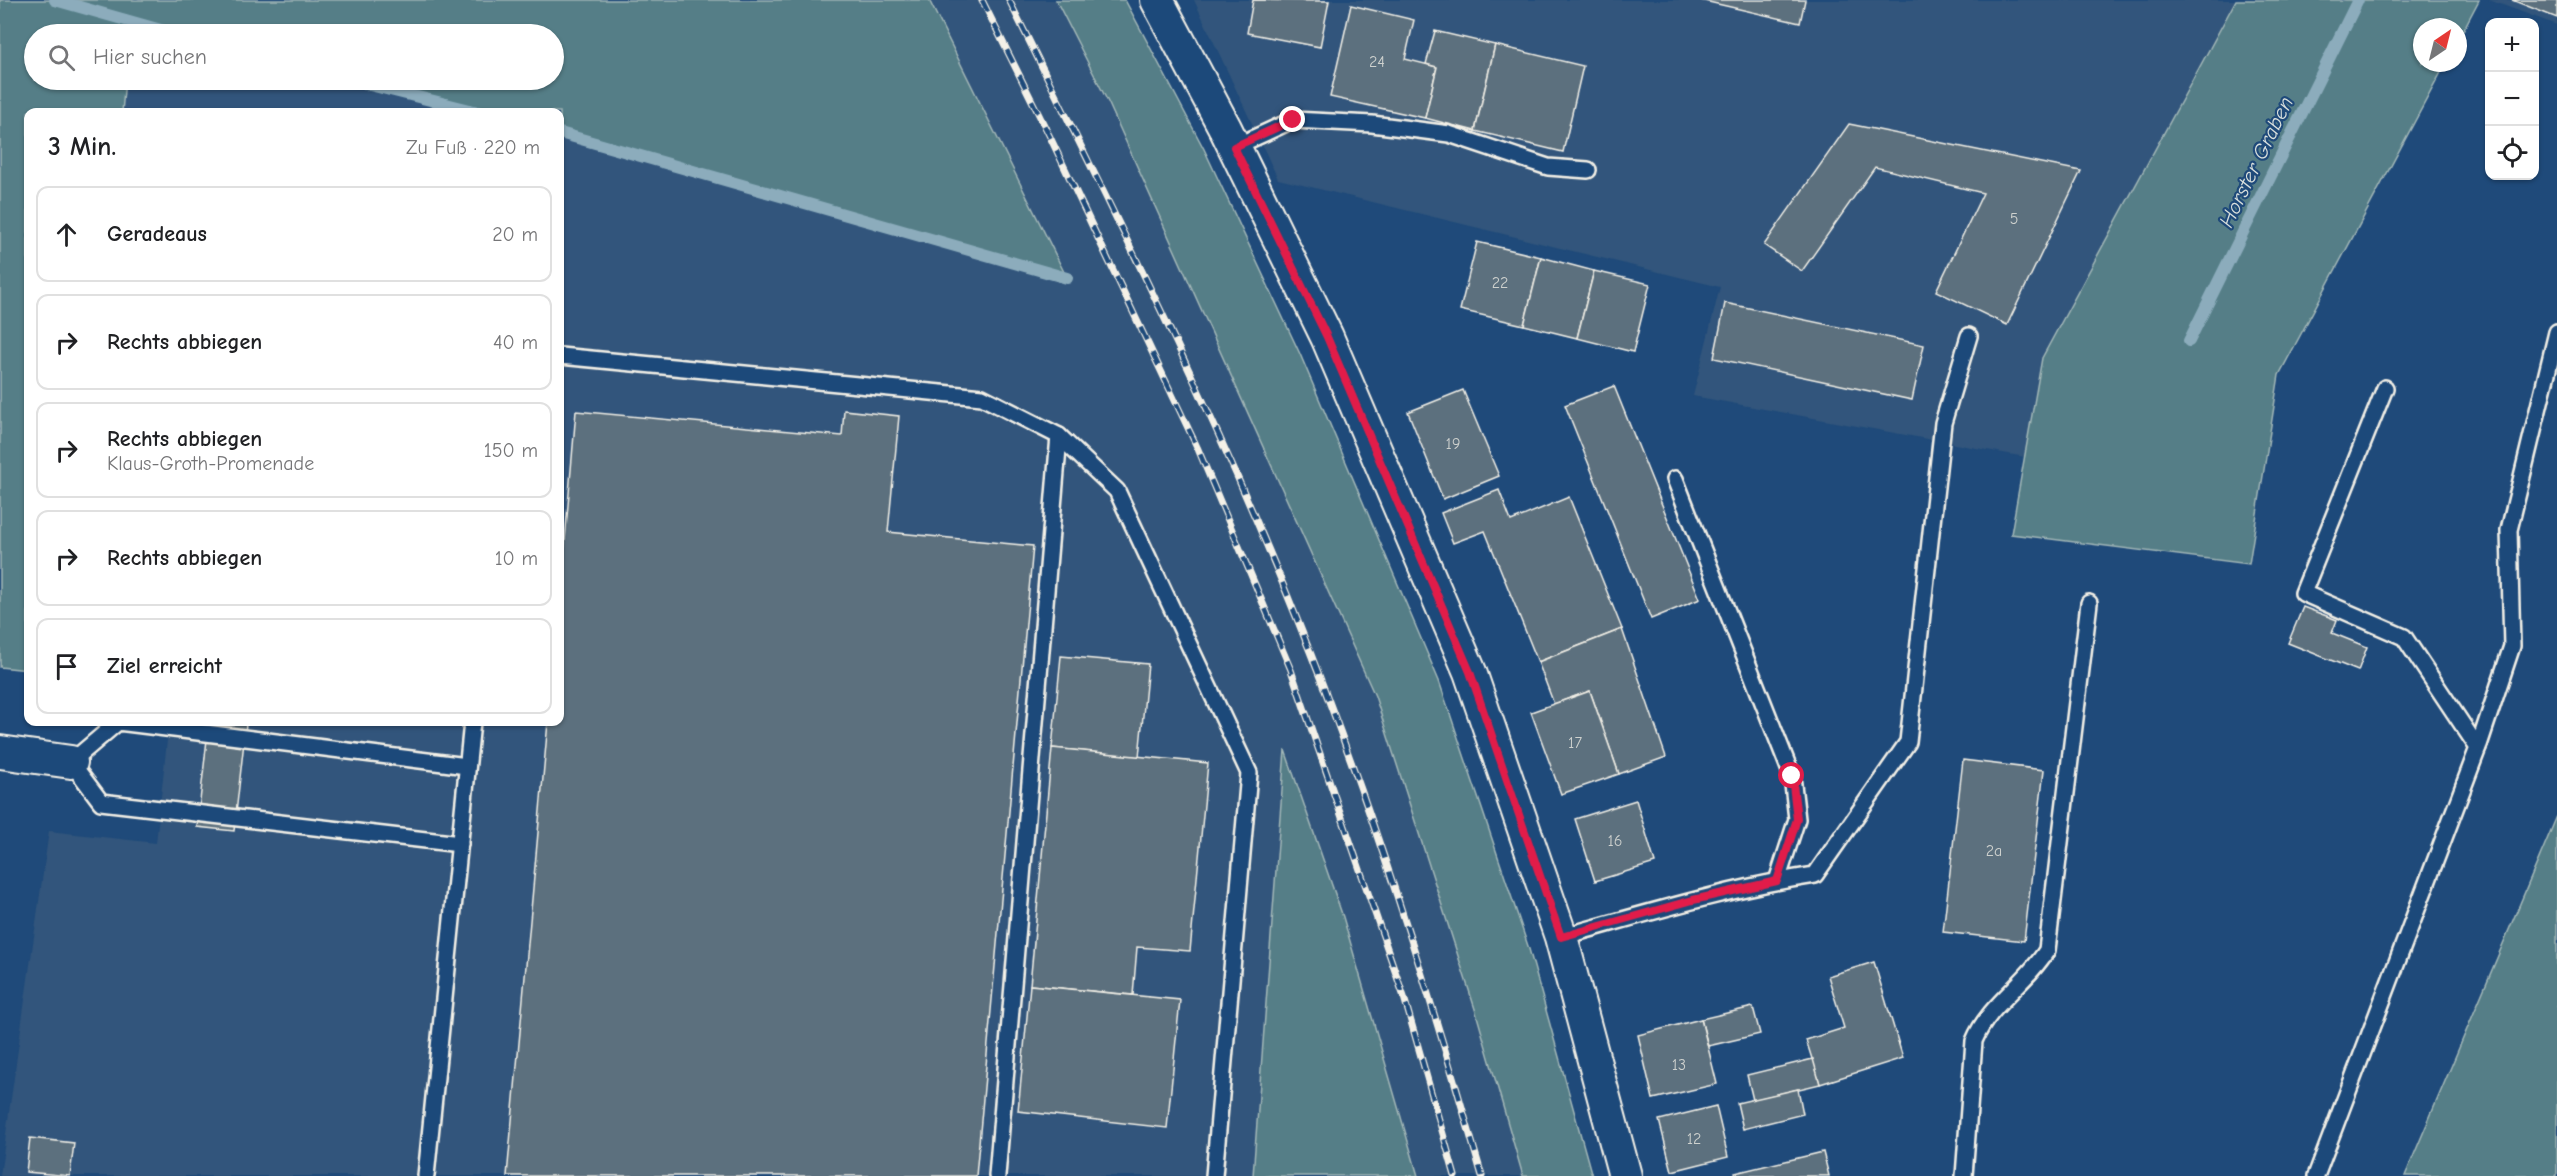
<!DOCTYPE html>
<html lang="de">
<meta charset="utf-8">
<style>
body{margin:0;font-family:"Comic Neue",sans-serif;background:#f6f6f6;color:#202124}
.controls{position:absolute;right:18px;top:18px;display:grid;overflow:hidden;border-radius:12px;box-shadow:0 2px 4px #0004}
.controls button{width:54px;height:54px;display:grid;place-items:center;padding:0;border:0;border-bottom:2px solid #e0e0e0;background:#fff;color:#202124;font:30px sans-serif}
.compass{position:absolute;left:2413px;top:18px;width:54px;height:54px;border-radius:50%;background:#fff;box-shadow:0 2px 4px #0004;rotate:35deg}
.stop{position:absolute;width:18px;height:18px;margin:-14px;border:4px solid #e11d48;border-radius:50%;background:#fff}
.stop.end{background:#e11d48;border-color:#fff;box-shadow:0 2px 6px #0008}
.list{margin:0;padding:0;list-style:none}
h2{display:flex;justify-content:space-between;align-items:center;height:78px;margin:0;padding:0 24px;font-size:26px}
h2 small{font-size:20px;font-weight:400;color:#757577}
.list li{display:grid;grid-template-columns:39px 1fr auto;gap:18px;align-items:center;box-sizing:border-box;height:96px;margin:0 12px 12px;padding:0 12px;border:2px solid #e0e0e0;border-radius:12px}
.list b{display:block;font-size:22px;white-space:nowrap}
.list p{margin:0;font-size:20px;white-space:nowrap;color:#757577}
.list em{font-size:20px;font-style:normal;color:#757577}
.icon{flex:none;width:33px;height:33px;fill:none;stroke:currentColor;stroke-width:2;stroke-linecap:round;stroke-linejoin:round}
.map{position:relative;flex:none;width:2557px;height:1176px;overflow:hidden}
.search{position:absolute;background:#fff;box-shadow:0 2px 4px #0004;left:24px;top:24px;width:540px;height:66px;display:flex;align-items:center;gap:15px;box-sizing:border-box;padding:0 21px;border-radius:33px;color:#757577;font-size:22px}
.panel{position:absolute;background:#fff;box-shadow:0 2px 4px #0004;left:24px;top:108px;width:540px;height:618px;border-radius:12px}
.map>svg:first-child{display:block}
</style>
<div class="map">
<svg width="2557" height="1176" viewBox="0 0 2557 1176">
<rect width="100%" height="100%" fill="#1f4a7a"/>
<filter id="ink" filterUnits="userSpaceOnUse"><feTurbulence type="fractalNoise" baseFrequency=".0167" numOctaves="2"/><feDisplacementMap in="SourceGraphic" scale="12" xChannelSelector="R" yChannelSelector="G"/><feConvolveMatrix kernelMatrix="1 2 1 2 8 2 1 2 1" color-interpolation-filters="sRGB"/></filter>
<g filter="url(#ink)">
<!-- built -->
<g fill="#31557b">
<polygon points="929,0 1056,0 1109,104 1375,696 1475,1009 1523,1176 1418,1176 1343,917 1285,752 1253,1176 0,1176 49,831 156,843 169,722 560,722 560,133 1067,277"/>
<polygon points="1194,0 2236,0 2042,358 2025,457 1693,396 1720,287 1278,179"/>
<polygon points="2489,0 2557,0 2557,25"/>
<polygon points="130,23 175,34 129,34"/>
<polygon points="125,80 350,80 478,112 122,112"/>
</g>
<!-- green -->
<g fill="#547e87" stroke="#a4b8b8" stroke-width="1.5">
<polygon points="0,0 929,0 1067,278 560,133 560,112 478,112 350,80 554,80 554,34 175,34 131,23 129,34 34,34 34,80 125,80 122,112 28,112 28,670 0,667"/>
<polygon points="1056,0 1125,0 1204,149 1300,354 1439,681 1529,949 1592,1176 1523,1176 1475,1009 1375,696 1109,104"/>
<polygon points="2236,0 2479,0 2458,40 2458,27 2422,27 2422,63 2446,63 2279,375 2249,564 2011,534 2042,358"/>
<polygon points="1285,750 1343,917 1418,1176 1253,1176"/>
<polygon points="2557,816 2557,1176 2405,1176"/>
</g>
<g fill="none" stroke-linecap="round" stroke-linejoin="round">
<!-- stream -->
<g stroke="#8cacbc" stroke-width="12">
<polyline points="55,0 175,34"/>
<polyline points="350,80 478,112"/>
<polyline points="560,133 1067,278"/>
<polyline points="2189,341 2358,0"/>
</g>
</g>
<!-- building -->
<g fill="#5c707e" stroke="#f4f1e8" stroke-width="1.5">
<polygon points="1253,0 1329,1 1320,47 1247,33"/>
<polygon points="1700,0 1805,0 1800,23"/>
<polygon points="2512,0 2557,0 2557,18"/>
<polygon points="1351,5 1414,20 1405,59 1437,67 1425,118 1330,97"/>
<polygon points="1435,31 1495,45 1475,131 1425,118 1437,67 1426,64"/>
<polygon points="1495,45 1583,66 1563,152 1475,131"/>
<polygon points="1849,124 2081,171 2007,325 1936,291 1983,193 1875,167 1802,271 1764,245"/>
<polygon points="1477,242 1541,257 1524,325 1460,310"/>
<polygon points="1541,257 1594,271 1577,338 1524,325"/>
<polygon points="1594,271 1650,284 1633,352 1577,338"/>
<polygon points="1725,303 1924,345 1912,400 1714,358"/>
<polygon points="1614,386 1700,599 1651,619 1565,405"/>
<polygon points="1463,390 1499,476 1443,499 1408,412"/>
<polygon points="844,410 899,416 888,532 1033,546 976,1176 507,1176 548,722 560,722 560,599 576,411 842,436"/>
<polygon points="1499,490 1511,521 1569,497 1622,629 1538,662 1485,531 1453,543 1441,513"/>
<polygon points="2303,607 2337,620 2332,633 2367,647 2358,671 2288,643"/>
<polygon points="1622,629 1666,757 1619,774 1590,691 1554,704 1538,662"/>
<polygon points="1061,656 1148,664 1139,757 1052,748"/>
<polygon points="1590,691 1619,774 1561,794 1531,712"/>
<polygon points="209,722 246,724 234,831 197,827"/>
<polygon points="1052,748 1208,763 1190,951 1137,947 1133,995 1030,985"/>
<polygon points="1963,760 2044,770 2024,941 1943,932"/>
<polygon points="1636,800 1655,863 1595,881 1575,819"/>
<polygon points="1874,962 1903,1058 1820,1084 1806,1040 1844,1028 1828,976"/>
<polygon points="1030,985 1180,1000 1167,1128 1018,1111"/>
<polygon points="1753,1007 1760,1034 1708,1046 1701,1019"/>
<polygon points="1701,1019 1717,1084 1653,1099 1638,1035"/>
<polygon points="1813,1059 1820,1084 1753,1100 1747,1075"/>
<polygon points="1798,1089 1803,1114 1743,1129 1737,1103"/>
<polygon points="1716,1106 1728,1157 1672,1171 1659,1120"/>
<polygon points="30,1138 74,1143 70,1176 26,1172"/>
<polygon points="1823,1152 1829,1176 1736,1176 1735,1173"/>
</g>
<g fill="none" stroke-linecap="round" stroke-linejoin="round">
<!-- lane casing -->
<g stroke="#f4f1e8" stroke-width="20">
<g id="lane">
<polyline points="1234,147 1293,120 1372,124 1449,134 1548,167 1588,170"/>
<polyline points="560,356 982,397 1059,436 1117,491 1249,773 1214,1176"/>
<polyline points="1675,479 1792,776 1797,819 1777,881"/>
<polyline points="2478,748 2512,646 2509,530 2557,332"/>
<polyline points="460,844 101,802 71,762 118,722 467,766"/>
<path d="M1561,937C1645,914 1729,888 1815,875L1908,742L1943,423L1969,336"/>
<polyline points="426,1176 472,722"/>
<polyline points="997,1176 1059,436"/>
<path d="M1964,1176L1974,1041C1989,1004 2026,984 2047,950L2089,603"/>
<polyline points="2316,1176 2478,748 2404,637 2303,593 2385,388"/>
</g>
</g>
<!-- street casing -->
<g stroke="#f4f1e8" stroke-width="36">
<g id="street">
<polyline points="1157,0 1225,128 1327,337 1470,672 1561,937 1625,1176"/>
<polyline points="0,752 71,762"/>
</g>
</g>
<!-- lane -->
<use href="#lane" stroke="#1f4a7a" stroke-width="15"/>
<!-- street -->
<use href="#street" stroke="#1f4a7a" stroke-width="32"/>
<!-- rail casing -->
<g stroke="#f4f1e8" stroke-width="7">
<g id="rail">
<polyline points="982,0 1051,139 1198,449 1291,670 1404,997 1455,1176"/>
<path d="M1009,0C1109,203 1213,408 1297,619C1370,800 1428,988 1482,1176"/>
</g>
</g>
<!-- rail -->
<use href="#rail" stroke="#1f4a7a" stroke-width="4.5" stroke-dasharray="14" stroke-linecap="butt"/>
</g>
</g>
<g fill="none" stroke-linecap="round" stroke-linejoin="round" filter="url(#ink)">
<!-- route -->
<polyline stroke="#e11d48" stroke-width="8" points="1293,120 1234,147 1327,337 1470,672 1561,937 1693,900 1777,881 1797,819 1792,776"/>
</g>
<g text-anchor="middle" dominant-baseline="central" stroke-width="4.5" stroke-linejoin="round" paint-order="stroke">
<!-- number labels -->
<g font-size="16" fill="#ced1ce">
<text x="1377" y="62">24</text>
<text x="2014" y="219">5</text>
<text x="1500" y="283">22</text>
<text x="1453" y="444">19</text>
<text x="1575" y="743">17</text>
<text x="1615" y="841">16</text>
<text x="1994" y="851">2a</text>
<text x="1679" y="1065">13</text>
<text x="1694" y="1139">12</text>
</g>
<!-- water labels -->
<g font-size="21" font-style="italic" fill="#dae0dd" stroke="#1f4a7a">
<text transform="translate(2256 162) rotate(-64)">Horster Graben</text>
</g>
</g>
</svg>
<div class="controls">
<button>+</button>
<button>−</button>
<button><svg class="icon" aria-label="locate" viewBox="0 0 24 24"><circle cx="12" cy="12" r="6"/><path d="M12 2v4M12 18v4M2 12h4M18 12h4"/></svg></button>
</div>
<svg class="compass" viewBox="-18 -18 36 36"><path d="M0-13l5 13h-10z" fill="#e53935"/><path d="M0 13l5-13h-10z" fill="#757577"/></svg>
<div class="stop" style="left:1792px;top:776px"></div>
<div class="stop end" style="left:1293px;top:120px"></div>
<div class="search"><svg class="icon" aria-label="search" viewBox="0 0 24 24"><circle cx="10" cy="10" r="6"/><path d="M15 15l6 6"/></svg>Hier suchen</div>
<section class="panel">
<h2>3 Min.<small>Zu Fuß · 220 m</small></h2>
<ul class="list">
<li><svg class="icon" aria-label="ahead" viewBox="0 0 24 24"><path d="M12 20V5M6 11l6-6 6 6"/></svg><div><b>Geradeaus</b></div><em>20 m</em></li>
<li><svg class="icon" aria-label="right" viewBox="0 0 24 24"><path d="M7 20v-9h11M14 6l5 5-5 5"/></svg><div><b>Rechts abbiegen</b></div><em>40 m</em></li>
<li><svg class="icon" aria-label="right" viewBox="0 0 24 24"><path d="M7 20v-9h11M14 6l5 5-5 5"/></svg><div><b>Rechts abbiegen</b><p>Klaus-Groth-Promenade</p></div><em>150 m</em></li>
<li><svg class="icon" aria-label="right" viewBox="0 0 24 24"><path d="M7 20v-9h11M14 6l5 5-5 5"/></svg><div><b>Rechts abbiegen</b></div><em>10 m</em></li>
<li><svg class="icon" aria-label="arrive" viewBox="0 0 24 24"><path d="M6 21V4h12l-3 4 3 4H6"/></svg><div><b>Ziel erreicht</b></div></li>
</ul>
</section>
</div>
